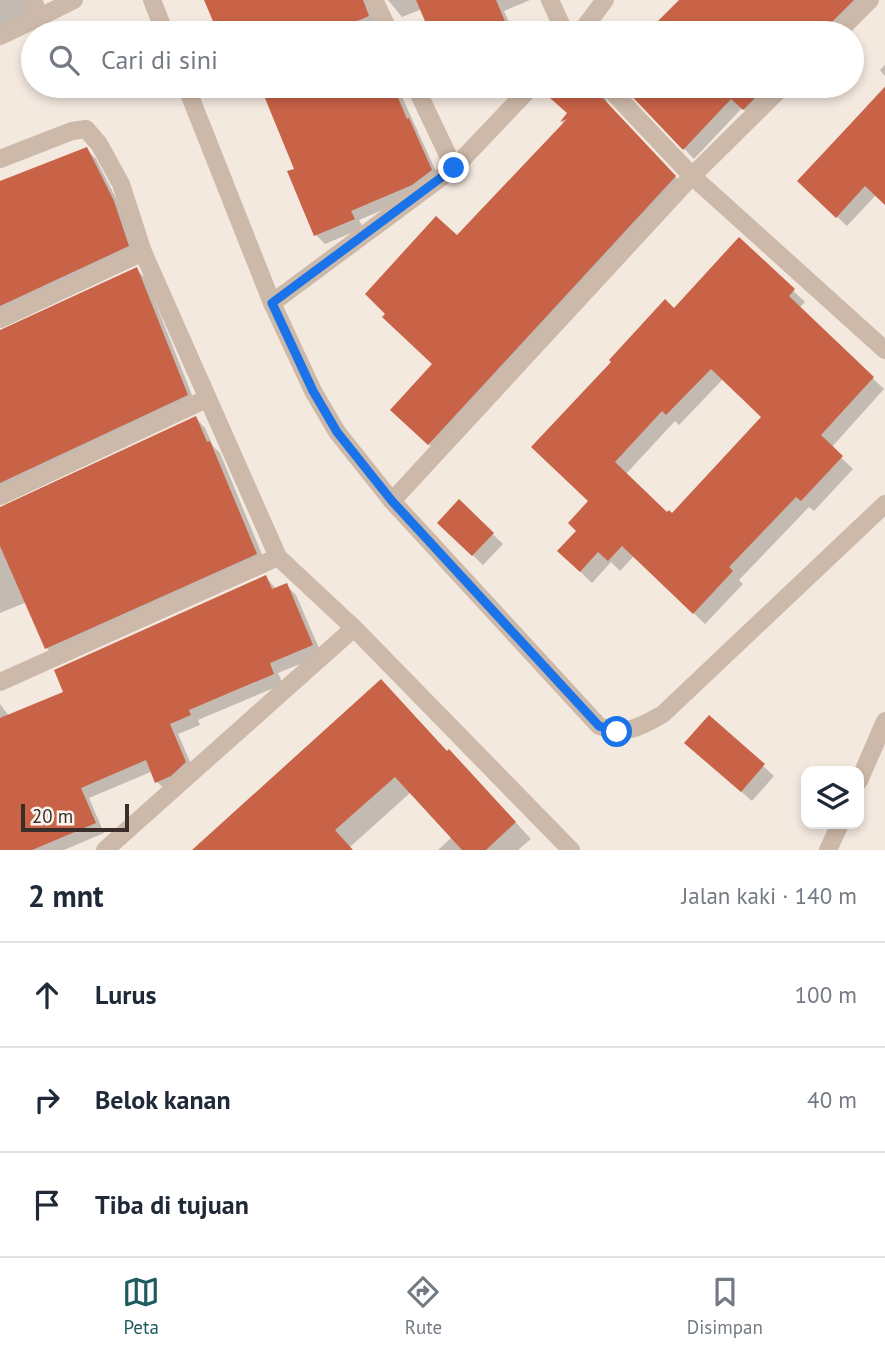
<!DOCTYPE html>
<html lang="id">
<meta charset="utf-8">
<style>
body{margin:0;font-family:"PT Sans",sans-serif;background:#f2f2f3;color:#1f2937}
.controls{position:absolute;right:21px;bottom:21px;display:grid;overflow:hidden;border-radius:14px;box-shadow:0 4px 10px #0003}
.controls button{width:63px;height:63px;display:grid;place-items:center;padding:0;border:0;border-bottom:2px solid #e0e1e3;background:#fff;color:#1f2937;font:35px sans-serif}
.scale{position:absolute;left:21px;bottom:18px;width:108px;box-sizing:border-box;padding-left:7px;border:4px solid #3a2e2a;border-top:0;font-size:19px;line-height:24px;white-space:nowrap;color:#3a2e2a;-webkit-text-stroke:5px #fbf4ec;paint-order:stroke}
.stop{position:absolute;width:21px;height:21px;margin:-16px;border:5px solid #1a73e8;border-radius:50%;background:#fff}
.stop.end{background:#1a73e8;border-color:#fff;box-shadow:0 2px 7px #0008}
.list{margin:0;padding:0;list-style:none}
h2{display:flex;justify-content:space-between;align-items:center;height:91px;margin:0;padding:0 28px;font-size:30px}
h2 small{font-size:23px;font-weight:400;color:#747a83}
.list li{display:grid;grid-template-columns:46px 1fr auto;gap:21px;align-items:center;box-sizing:border-box;height:105px;padding:0 28px;border-top:2px solid #e0e1e3}
.list b{display:block;font-size:26px;white-space:nowrap}
.list em{font-size:23px;font-style:normal;color:#747a83}
.icon{flex:none;width:38px;height:38px;fill:none;stroke:currentColor;stroke-width:2;stroke-linecap:round;stroke-linejoin:round}
.map{position:relative;flex:none;width:885px;height:850px;overflow:hidden}
.search{position:absolute;background:#fff;box-shadow:0 4px 10px #0003;left:21px;right:21px;top:21px;height:77px;display:flex;align-items:center;gap:18px;box-sizing:border-box;padding:0 24px;border-radius:38px;color:#747a83;font-size:26px}
.sheet{height:406px;background:#fff}
nav{display:flex;justify-content:space-around;align-items:center;box-sizing:border-box;height:98px;border-top:2px solid #e0e1e3;background:#fff;font-size:19px;color:#747a83}
nav a{display:grid;justify-items:center;gap:4px}
nav .on{color:#1e5b5d}
.map>svg:first-child{display:block}
</style>
<div class="map">
<svg width="885" height="850" viewBox="0 0 885 850">
<rect width="100%" height="100%" fill="#f4e9df"/>
<!-- shadow -->
<g fill="#0003" fill-rule="evenodd">
<polygon points="0,0 25,0 32,17 0,31"/>
<polygon points="206,0 378,0 378,27 373,29 374,33 220,33"/>
<polygon points="388,0 530,0 504,11 514,33 432,33 422,9 402,17"/>
<polygon points="681,0 876,0 840,33 649,33"/>
<polygon points="885,65 885,76 880,70"/>
<polygon points="262,86 397,86 440,180 422,193 359,220 363,228 325,244 316,235 296,170"/>
<polygon points="467,86 488,86 473,92"/>
<polygon points="502,86 535,86 513,99"/>
<polygon points="621,86 790,86 754,119 742,108 694,159 626,87"/>
<polygon points="885,86 885,203 876,195 847,226 799,181"/>
<polygon points="596,87 605,96 608,106 685,187 439,454 402,419 434,364 457,238 564,124 562,122"/>
<polygon points="86,149 96,159 123,212 138,256 0,322 0,184"/>
<path d="M739,240L805,302L799,308L884,389L831,448L853,469L814,511L809,507L739,580L743,584L705,624L634,556L620,571L611,562L592,583L559,551L578,531L674,310ZM723,379L763,417L672,515H667L625,475L675,421L679,425Z"/>
<polygon points="137,270 146,279 196,405 0,499 0,331"/>
<polygon points="196,418 205,428 213,446 220,453 266,564 56,658 47,648 27,602 0,613 0,508"/>
<polygon points="459,502 503,544 483,565 439,523"/>
<polygon points="266,577 276,589 286,585 296,595 322,655 278,673 283,684 198,720 200,725 178,734 195,773 167,791 157,782 153,771 89,798 104,833 64,850 0,850 0,704 9,716 65,692"/>
<polygon points="709,717 774,776 752,801 697,753"/>
<polygon points="447,753 465,767 531,839 518,850 438,850 452,837 411,792 350,847 195,850"/>
</g>
<!-- building -->
<g fill="#c96347" fill-rule="evenodd">
<polygon points="204,0 363,0 369,16 329,33 218,33"/>
<polygon points="416,0 496,0 510,33 430,33"/>
<polygon points="679,0 854,0 829,25 826,33 646,33"/>
<polygon points="260,86 393,86 407,119 409,118 432,170 412,185 351,211 355,219 314,236 287,171 294,169"/>
<polygon points="543,86 596,86 599,94 676,176 428,445 390,410 432,364 382,317 385,314 365,294 436,216 457,235 567,119 560,122 567,113 542,91"/>
<polygon points="622,86 765,86 766,87 743,110 731,99 683,150"/>
<polygon points="885,87 885,205 865,186 836,218 797,181"/>
<polygon points="87,147 114,201 129,246 0,306 0,181"/>
<path d="M739,237L795,289L789,296L874,377L821,435L843,456L801,501L796,497L729,567L733,571L693,614L622,546L608,561L598,552L580,572L557,551L576,531L568,523L588,501L531,447L611,362L609,360L665,299L674,308ZM711,369L761,417L672,513L669,510L667,512L615,462L662,411L666,415Z"/>
<polygon points="137,267 188,395 0,483 0,330"/>
<polygon points="196,416 207,442 210,441 257,554 45,649 0,546 0,507"/>
<polygon points="459,499 494,533 472,556 437,523"/>
<polygon points="266,575 272,589 287,583 313,645 270,663 274,674 189,710 191,715 170,724 186,762 171,776 155,783 146,760 81,788 96,823 32,850 0,850 0,718 63,692 54,670"/>
<polygon points="381,679 447,751 449,749 516,822 486,850 462,850 395,777 335,830 353,850 192,850"/>
<polygon points="709,715 765,764 741,792 684,743"/>
</g>
<g fill="none" stroke-linecap="round" stroke-linejoin="round">
<!-- minor -->
<g stroke="#cdb9aa" stroke-width="18">
<polyline points="33,0 40,17 74,0"/>
<polyline points="152,0 165,33"/>
<polyline points="374,0 390,33"/>
<polyline points="550,0 565,33"/>
<polyline points="580,33 605,0"/>
<polyline points="837,33 870,0"/>
<polyline points="0,36 40,17"/>
<polyline points="186,86 272,303 454,168 532,86"/>
<polyline points="415,86 454,168"/>
<polyline points="607,86 692,176 885,350"/>
<polyline points="0,159 72,131 86,129 99,144 121,184 143,252 278,557 354,628 571,850"/>
<path d="M272,303L313,391L337,432L392,501L599,726C628,735 638,728 663,714L885,504"/>
<polyline points="0,319 143,252"/>
<polyline points="0,496 206,399"/>
<polyline points="392,501 692,176 783,86"/>
<polyline points="0,682 278,557"/>
<polyline points="859,781 885,721"/>
<polyline points="105,850 354,628"/>
<polyline points="828,850 840,824"/>
</g>
</g>
<g fill="none" stroke-linecap="round" stroke-linejoin="round">
<!-- route -->
<polyline stroke="#1a73e8" stroke-width="9" points="454,168 272,303 313,391 337,432 392,501 599,726 617,732"/>
</g>
</svg>
<div class="controls">
<button><svg class="icon" aria-label="layers" viewBox="0 0 24 24"><path d="M12 4l9 5-9 5-9-5zM3 14l9 5 9-5"/></svg></button>
</div>
<div class="scale">20 m</div>
<div class="stop" style="left:617px;top:732px"></div>
<div class="stop end" style="left:454px;top:168px"></div>
<div class="search"><svg class="icon" aria-label="search" viewBox="0 0 24 24"><circle cx="10" cy="10" r="6"/><path d="M15 15l6 6"/></svg>Cari di sini</div>
</div>
<section class="sheet">
<h2>2 mnt<small>Jalan kaki · 140 m</small></h2>
<ul class="list">
<li><svg class="icon" aria-label="ahead" viewBox="0 0 24 24"><path d="M12 20V5M6 11l6-6 6 6"/></svg><div><b>Lurus</b></div><em>100 m</em></li>
<li><svg class="icon" aria-label="right" viewBox="0 0 24 24"><path d="M7 20v-9h11M14 6l5 5-5 5"/></svg><div><b>Belok kanan</b></div><em>40 m</em></li>
<li><svg class="icon" aria-label="arrive" viewBox="0 0 24 24"><path d="M6 21V4h12l-3 4 3 4H6"/></svg><div><b>Tiba di tujuan</b></div></li>
</ul>
</section>
<nav>
<a class="on"><svg class="icon" aria-label="map" viewBox="0 0 24 24"><path d="M3 6l6-2 6 2 6-2v14l-6 2-6-2-6 2zM9 4v14M15 6v14"/></svg>Peta</a>
<a><svg class="icon" aria-label="directions" viewBox="0 0 24 24"><path d="M12 3l9 9-9 9-9-9zM9 14v-3h6M13 9l2 2-2 2"/></svg>Rute</a>
<a><svg class="icon" aria-label="saved" viewBox="0 0 24 24"><path d="M7 4h10v16l-5-4-5 4z"/></svg>Disimpan</a>
</nav>
